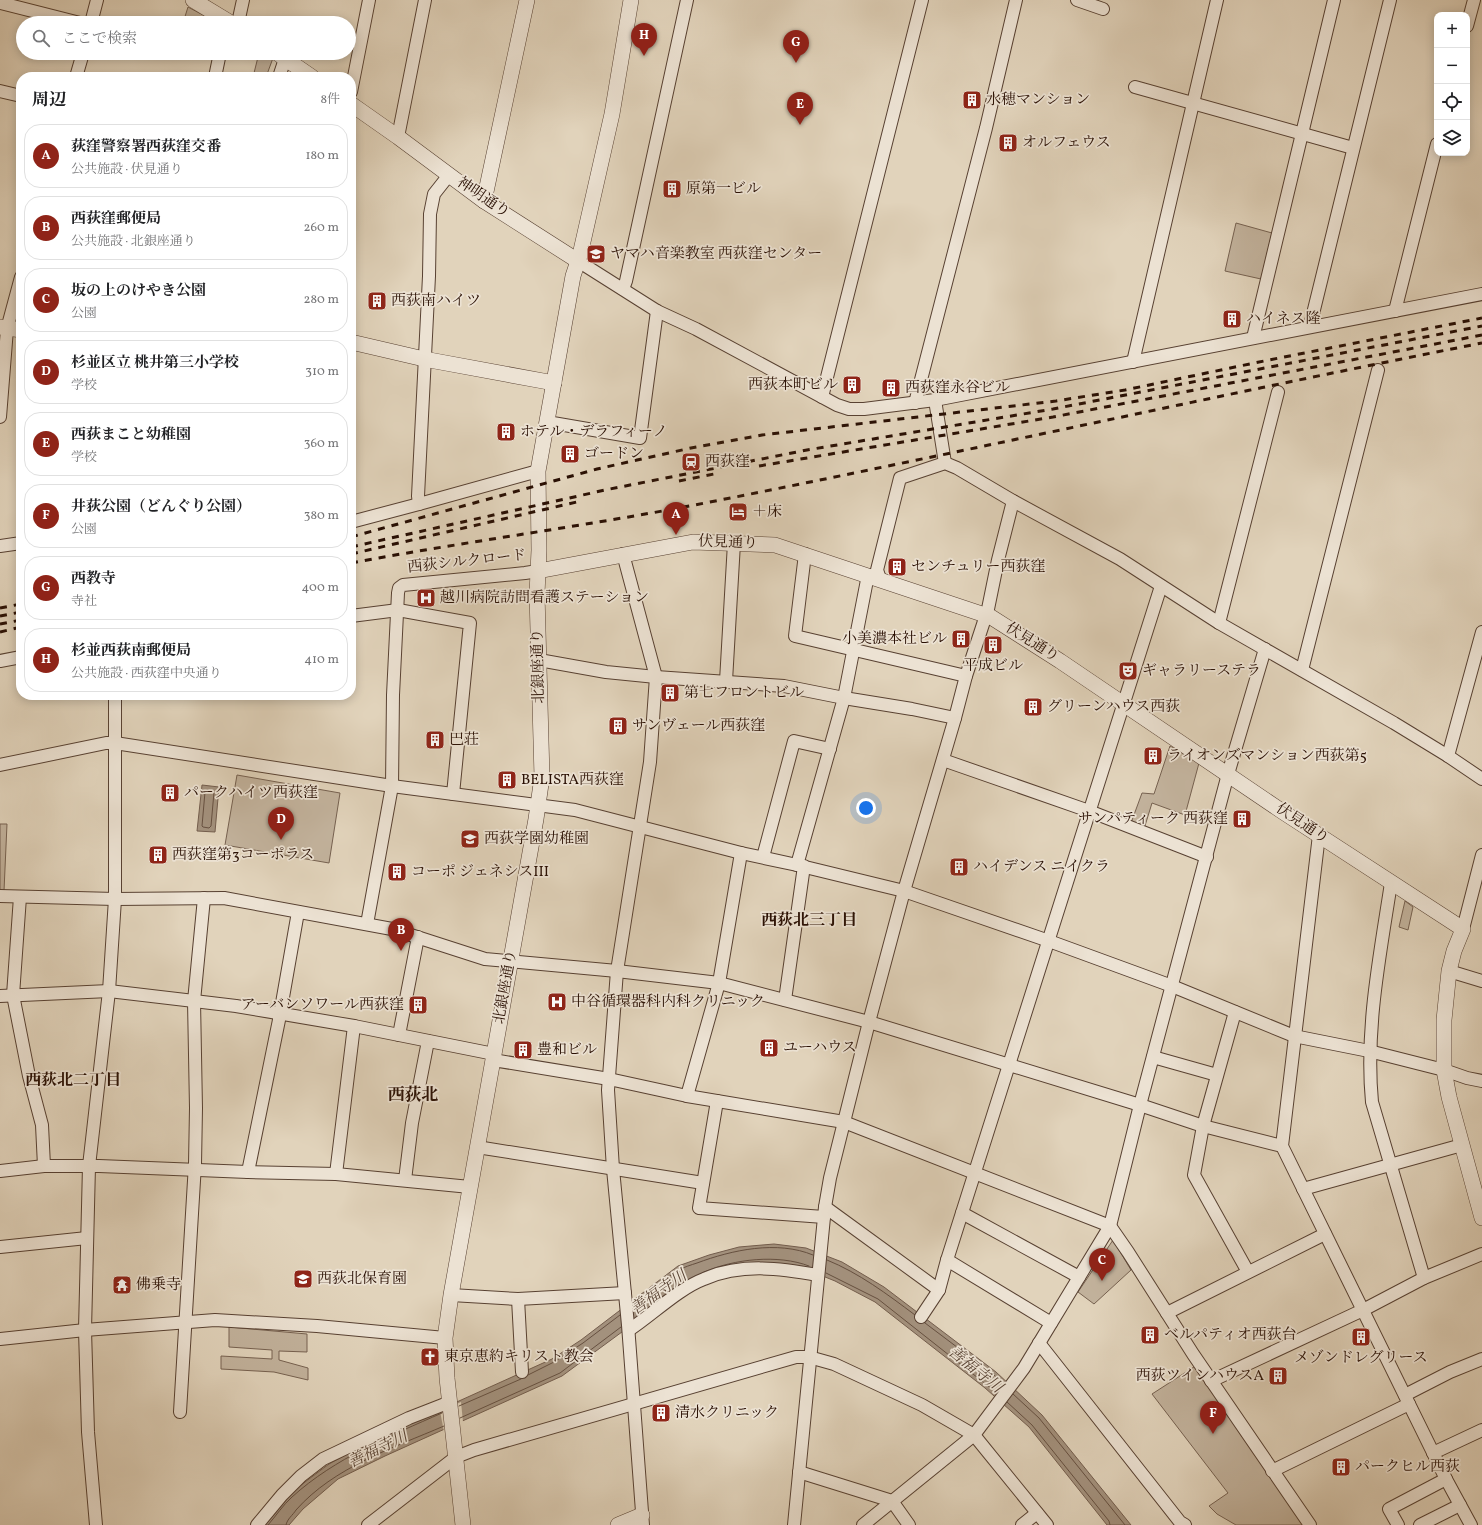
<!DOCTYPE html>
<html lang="ja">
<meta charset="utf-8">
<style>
body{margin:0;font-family:Vollkorn,"Noto Serif JP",serif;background:#f6f6f6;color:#202124}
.controls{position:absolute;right:12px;top:12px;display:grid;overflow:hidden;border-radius:8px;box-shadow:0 2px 10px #0003}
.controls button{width:36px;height:36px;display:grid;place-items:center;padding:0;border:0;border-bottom:1px solid #e0e0e0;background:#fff;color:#202124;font:20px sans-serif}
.you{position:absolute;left:866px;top:808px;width:14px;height:14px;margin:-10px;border:3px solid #fff;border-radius:50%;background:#1a73e8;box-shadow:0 0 0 6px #1a73e833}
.badge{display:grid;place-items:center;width:26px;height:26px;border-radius:50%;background:#8f2418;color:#fff;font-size:13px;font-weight:700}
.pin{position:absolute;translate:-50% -33px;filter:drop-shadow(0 1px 2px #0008)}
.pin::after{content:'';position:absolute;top:21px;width:14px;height:12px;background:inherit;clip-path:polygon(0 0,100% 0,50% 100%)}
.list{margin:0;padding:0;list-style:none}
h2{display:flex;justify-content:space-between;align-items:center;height:52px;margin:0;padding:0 16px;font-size:17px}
h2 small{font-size:13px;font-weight:400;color:#757577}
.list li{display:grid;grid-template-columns:26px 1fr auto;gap:12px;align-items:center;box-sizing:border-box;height:64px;margin:0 8px 8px;padding:0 8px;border:1px solid #e0e0e0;border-radius:16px}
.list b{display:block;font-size:15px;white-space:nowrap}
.list p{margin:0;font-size:13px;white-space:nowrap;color:#757577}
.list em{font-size:13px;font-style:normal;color:#757577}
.icon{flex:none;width:22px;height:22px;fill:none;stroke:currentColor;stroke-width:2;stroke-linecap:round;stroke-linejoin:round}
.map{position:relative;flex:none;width:1482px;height:1525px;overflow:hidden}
.search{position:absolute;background:#fff;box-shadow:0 2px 10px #0003;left:16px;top:16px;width:340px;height:44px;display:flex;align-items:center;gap:10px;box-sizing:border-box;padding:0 14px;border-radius:22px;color:#757577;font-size:15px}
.panel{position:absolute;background:#fff;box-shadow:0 2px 10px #0003;left:16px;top:72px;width:340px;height:628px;border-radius:16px}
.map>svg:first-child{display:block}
</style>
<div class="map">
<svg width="1482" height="1525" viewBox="0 0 1482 1525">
<rect width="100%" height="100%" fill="#e1d3bb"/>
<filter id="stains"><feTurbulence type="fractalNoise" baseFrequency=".005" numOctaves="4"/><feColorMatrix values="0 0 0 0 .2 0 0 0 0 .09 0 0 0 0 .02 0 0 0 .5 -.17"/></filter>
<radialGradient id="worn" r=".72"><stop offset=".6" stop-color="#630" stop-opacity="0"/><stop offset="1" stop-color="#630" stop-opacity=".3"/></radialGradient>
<!-- green -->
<g fill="#c2b29c" stroke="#766150">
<polygon points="188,7 216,22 216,23 183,23"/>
<polygon points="259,53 263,53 273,58 266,77 253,77"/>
<polygon points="1236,223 1272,233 1261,279 1225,271"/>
<polygon points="1170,746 1199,763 1185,815 1152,803 1144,829 1131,823 1142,793 1154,794"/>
<polygon points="237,775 340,793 329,863 225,845"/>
<polygon points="0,824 7,824 4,891 0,891"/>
<polygon points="1405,901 1413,907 1408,930 1399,927"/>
<polygon points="1113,1240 1131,1270 1094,1304 1078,1292"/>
<polygon points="229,1327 307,1334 307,1352 279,1351 279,1360 308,1368 308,1380 274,1372 221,1369 221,1356 272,1359 272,1350 229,1347"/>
<polygon points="1197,1365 1304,1525 1236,1525 1217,1514 1209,1506 1228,1493 1152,1394"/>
</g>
<!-- water -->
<g fill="#a3917d" stroke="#735d4d">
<polygon points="202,785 219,787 215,832 197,831"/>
<polygon points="774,1244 806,1248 842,1262 884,1287 996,1372 1042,1415 1131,1525 1107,1525 1029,1427 985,1388 875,1302 835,1281 803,1268 772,1263 690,1282 562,1376 385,1456 338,1479 303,1509 289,1525 263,1525 289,1494 329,1464 377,1438 552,1359 581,1340 678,1266 709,1255 739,1247"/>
</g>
<!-- pier -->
<polygon fill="#e1d3bb" points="461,1402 463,1422 444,1432 440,1411"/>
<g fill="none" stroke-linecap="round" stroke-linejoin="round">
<!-- shore -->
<g stroke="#665040" stroke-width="1">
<polygon points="207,790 213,790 214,792 211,826 209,828 203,827 202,826 205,792"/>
<path d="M827,1260C859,1273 887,1294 915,1315"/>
<path d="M704,1272C734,1259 778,1254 809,1266"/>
<polyline points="826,1273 878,1299 997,1393"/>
<path d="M633,1305C648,1294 664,1279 679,1270C684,1267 691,1265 697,1263C732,1250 777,1240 813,1255"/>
<polyline points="925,1323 994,1375 1003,1384"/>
<polyline points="528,1375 554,1362 583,1343 620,1315"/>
<polyline points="1013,1394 1039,1418 1125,1525"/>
<polyline points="1007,1402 1032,1425 1109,1521 1110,1525"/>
<polyline points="459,1406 521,1379"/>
<polyline points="460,1418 560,1373 621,1327"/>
<path d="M268,1525C276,1516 283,1505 292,1497C335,1458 390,1436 442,1413"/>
<path d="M286,1525C287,1519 293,1515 296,1510C334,1467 393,1448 444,1426"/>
</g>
<!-- minor casing -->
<g stroke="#584132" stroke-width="14">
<g id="minor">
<polyline points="1077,0 1103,9"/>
<polyline points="1,3 80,23"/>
<polyline points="91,23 97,0"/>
<polyline points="238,23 243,0"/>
<polyline points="1467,26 1474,0"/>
<polyline points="76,77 83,53"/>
<polyline points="215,77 220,53"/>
<polyline points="279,77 285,59"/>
<polyline points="1135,87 1353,148"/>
<polyline points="0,91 21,96"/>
<polyline points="351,92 369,0"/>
<polyline points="398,137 425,0"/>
<polyline points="578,261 657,311 696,329 837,405 849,409 864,409 935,400 1482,294"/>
<polyline points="623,289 626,281 687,0"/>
<polyline points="1395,311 1437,144"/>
<polyline points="1310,326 1390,0"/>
<polyline points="1253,338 1334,0"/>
<polyline points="1133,362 1217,0"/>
<polyline points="822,397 922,0"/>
<polyline points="935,400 945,463"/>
<polyline points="915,403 986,128 1016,0"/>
<polyline points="0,417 7,329 21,277"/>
<polyline points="547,422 640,438 657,311"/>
<polyline points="419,504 418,496 429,276 430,214 434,194 449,175"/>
<polyline points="351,522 419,504 538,471"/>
<polyline points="0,546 21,543"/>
<polyline points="623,554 656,677 650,762 617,971 608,1090 613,1169 628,1325 643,1525"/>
<polyline points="805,554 795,636 966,676"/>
<polyline points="880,579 877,570 900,478 945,463 957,468 1013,501 1120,559 1219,623 1394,723 1448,756 1482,779"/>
<polyline points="351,616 398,610 470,623 453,794"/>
<polyline points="1219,623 1278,392"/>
<polyline points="539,660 606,672 656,677 784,686 844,698 912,709 955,718"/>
<polyline points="0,661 21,657"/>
<polyline points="1302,670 1378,370"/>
<polyline points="726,681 734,543"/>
<polyline points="1448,756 1482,632"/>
<polyline points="943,760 1089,811 1207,857"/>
<polyline points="0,765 106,743 115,743 392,786 575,810 741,853 797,865 904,891 1049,941 1172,986 1294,1036 1369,1051 1444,1070 1467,1078 1482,1081"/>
<polyline points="1319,835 1282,1146 1446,1479 1471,1525"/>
<polyline points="763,857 794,741 830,749"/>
<polyline points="797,865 844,698 868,575"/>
<path d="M1391,883C1380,955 1365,1029 1372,1102L1424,1278"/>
<polyline points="0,896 115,899 224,898 392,929 485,959 617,971 719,983 869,1022 1140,1105 1203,1126 1282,1146"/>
<polyline points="20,897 13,995 29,1076 42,1125 44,1166"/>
<polyline points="367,924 392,786 393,695 398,593 399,588 403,585 525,573 538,571"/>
<polyline points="1463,929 1482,855"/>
<polyline points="1449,971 1482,981"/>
<polyline points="0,996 109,991 194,1001 236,1006 354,1026 494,1054"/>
<polyline points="785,1000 804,866"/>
<polyline points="1235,1012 1203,1126 1194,1175 1248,1272"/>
<polyline points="399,1035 418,937"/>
<polyline points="1153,1057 1217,1075"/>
<polyline points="493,1060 609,1079 687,1096 844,1122 1110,1226 1128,1252 1193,1354 1310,1525"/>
<polyline points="687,1096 719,983 741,853"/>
<polyline points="717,1101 699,1208 824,1217"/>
<polyline points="477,1147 703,1183"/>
<polyline points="0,1171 44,1166 99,1166 248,1172 336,1174 470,1187"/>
<polyline points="248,1172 279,1020 298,912"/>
<polyline points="336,1174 354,1026"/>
<polyline points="405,1180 412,1123 428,1041"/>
<polyline points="1303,1189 1462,1145"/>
<polyline points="825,1207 939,1290"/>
<polyline points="962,1213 1079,1277"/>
<polyline points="0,1247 87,1238"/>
<polyline points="947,1260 1051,1323"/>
<polyline points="451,1295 518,1299 625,1293"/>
<polyline points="518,1299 522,1372"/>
<polyline points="1167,1313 1325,1234"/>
<polyline points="921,1317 939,1290 947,1260 1161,586"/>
<path d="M629,1330C652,1315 678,1289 704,1279C741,1263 779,1268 818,1275"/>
<polyline points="0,1339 85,1330 215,1320 317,1326 445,1338"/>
<polyline points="1039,1343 1180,1522 1185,1525"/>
<polyline points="1211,1381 1363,1310 1424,1278 1482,1254"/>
<polyline points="1405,1395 1450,1372 1482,1359"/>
<polyline points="180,1412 195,1164 196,1108 194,1001 204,898"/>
<polyline points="1433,1453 1482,1430"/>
<polyline points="1272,1471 1409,1404"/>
<polyline points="799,1472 892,1501 909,1525"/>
<polyline points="96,1525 88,1432 85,1330 89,1166 109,991 115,899 115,695"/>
<polyline points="257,1525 282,1495 301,1476 323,1459 409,1418 450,1402"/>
<polyline points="368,1525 456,1457 474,1450 796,1357 809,1357 834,1364 922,1405 974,1435 1047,1525"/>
<polyline points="794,1525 825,1207 830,1178 869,1022 904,891 955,718 966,676 988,609 998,560 1013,501"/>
<polyline points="863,1525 974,1435 1024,1368 1110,1226 1140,1105 1228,774 1265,649"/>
<polyline points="1022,1525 1037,1513"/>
<polyline points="1398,1525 1389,1509 1446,1479"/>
<polyline points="1420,1525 1460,1505"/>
</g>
</g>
<!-- tertiary casing -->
<g stroke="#584132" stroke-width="16">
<g id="tertiary">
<polyline points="193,0 231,23"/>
<polyline points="277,53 312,77"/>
<polyline points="351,104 398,137 484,201 578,261"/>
<polyline points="484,201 527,0"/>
<polyline points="0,327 21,330"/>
<polyline points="351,342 424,359 554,383"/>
<polyline points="538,571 693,542 775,545 991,617 1060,661 1283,812 1463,929 1454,951 1449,971 1444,1020 1444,1070 1449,1097 1482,1218"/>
<polyline points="463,1525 447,1378 445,1338 451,1295 536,819 542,777 537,594 539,550 538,471 573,276 580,255 612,114 631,0"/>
<polyline points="618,1525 642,1515"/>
</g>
</g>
<!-- minor -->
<use href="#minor" stroke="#ece2d3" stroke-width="12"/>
<!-- tertiary -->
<use href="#tertiary" stroke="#ece2d3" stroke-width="15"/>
<!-- rail -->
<g stroke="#2a1004" stroke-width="3" stroke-dasharray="7 7" stroke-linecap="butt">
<polyline points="759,466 1053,417 1482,335"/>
<polyline points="679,481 714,474"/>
<polyline points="351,537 597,469 691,448 762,435 1056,401 1125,390 1264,361 1482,318"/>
<polyline points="351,547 605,490 807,450 1053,409 1482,326"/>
<polyline points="351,554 581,501"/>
<path d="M351,563C469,541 587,526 705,503C965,452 1222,394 1482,343"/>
<polyline points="0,608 21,604"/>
<polyline points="0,616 21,612"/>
<polyline points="0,624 21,620"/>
<polyline points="0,632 21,627"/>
</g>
</g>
<!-- icons -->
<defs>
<g id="building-square" transform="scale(1)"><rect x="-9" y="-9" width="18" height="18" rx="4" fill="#8f2418" stroke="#ece2d3"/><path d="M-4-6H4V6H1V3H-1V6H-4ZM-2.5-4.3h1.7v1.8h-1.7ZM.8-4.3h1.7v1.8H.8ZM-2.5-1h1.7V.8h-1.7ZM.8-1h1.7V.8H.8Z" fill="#fff"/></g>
<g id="school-square" transform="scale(1)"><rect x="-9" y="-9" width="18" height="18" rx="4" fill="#8f2418" stroke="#ece2d3"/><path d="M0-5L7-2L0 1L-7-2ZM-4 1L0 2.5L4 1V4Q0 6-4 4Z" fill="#fff"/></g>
<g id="station-square" transform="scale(1)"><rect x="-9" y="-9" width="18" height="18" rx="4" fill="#8f2418" stroke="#ece2d3"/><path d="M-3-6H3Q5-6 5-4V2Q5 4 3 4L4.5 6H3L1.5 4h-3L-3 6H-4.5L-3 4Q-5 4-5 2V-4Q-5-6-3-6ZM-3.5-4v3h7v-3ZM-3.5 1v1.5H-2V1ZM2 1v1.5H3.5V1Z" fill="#fff"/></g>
<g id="hotel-square" transform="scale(1)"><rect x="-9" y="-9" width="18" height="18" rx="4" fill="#8f2418" stroke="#ece2d3"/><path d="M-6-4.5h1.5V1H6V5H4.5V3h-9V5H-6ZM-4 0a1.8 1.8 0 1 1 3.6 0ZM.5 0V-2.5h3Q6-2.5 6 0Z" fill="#fff"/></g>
<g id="hospital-square" transform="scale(1)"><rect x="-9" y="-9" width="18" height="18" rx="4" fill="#8f2418" stroke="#ece2d3"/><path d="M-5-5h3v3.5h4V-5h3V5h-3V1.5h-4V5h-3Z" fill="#fff"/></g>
<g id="theatre-square" transform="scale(1)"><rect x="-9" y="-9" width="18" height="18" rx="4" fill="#8f2418" stroke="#ece2d3"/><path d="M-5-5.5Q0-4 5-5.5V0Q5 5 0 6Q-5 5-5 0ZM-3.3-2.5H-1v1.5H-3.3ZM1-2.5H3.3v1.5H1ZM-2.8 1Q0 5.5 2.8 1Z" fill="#fff"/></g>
<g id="temple-square" transform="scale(1)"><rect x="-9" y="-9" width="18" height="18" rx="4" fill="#8f2418" stroke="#ece2d3"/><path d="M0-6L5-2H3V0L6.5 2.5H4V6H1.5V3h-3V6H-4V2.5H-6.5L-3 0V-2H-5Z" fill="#fff"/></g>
<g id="church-square" transform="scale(1)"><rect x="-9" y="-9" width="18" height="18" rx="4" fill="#8f2418" stroke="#ece2d3"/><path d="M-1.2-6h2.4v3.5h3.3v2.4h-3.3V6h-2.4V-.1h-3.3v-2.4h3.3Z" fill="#fff"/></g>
</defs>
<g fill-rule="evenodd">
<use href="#building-square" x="972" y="100"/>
<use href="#building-square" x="1008" y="143"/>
<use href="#building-square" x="672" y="189"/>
<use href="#school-square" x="596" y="254"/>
<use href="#building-square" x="377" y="301"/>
<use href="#building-square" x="1232" y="319"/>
<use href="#building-square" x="852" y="385"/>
<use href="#building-square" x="891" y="388"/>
<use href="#building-square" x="506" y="432"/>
<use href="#building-square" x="570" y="454"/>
<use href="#station-square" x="691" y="462"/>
<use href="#hotel-square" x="738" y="512"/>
<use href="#building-square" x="897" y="567"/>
<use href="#hospital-square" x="426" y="598"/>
<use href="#building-square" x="961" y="639"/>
<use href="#building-square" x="993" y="645"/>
<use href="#theatre-square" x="1128" y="671"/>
<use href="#building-square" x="670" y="693"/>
<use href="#building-square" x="1033" y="707"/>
<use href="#building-square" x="618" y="726"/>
<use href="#building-square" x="435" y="740"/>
<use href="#building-square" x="1153" y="756"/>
<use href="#building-square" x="507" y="780"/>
<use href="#building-square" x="170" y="793"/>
<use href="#building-square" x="1242" y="819"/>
<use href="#school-square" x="470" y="839"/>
<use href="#building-square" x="158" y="855"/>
<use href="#building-square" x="959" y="867"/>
<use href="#building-square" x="397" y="872"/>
<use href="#hospital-square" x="557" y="1002"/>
<use href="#building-square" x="418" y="1005"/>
<use href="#building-square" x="769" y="1048"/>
<use href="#building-square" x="523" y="1050"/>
<use href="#school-square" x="303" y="1279"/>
<use href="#temple-square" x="122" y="1285"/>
<use href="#building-square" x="1150" y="1335"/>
<use href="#building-square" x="1361" y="1337"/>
<use href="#church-square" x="430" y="1357"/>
<use href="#building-square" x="1278" y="1376"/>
<use href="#building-square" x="661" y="1413"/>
<use href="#building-square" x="1341" y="1467"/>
</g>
<g text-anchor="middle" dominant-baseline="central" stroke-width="3.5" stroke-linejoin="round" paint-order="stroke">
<!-- poi labels -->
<g font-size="15" fill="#2a1004" stroke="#ece2d3" text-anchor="start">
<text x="986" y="100">水穂マンション</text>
<text x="1022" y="143">オルフェウス</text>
<text x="686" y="189">原第一ビル</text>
<text x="610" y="254">ヤマハ音楽教室 西荻窪センター</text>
<text x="391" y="301">西荻南ハイツ</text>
<text x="1246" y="319">ハイネス隆</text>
<text x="838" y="385" text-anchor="end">西荻本町ビル</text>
<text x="905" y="388">西荻窪永谷ビル</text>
<text x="520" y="432">ホテル・デラフィーノ</text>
<text x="584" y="454">ゴードン</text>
<text x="705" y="462">西荻窪</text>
<text x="752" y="512">＋床</text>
<text x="911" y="567">センチュリー西荻窪</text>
<text x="440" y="598">越川病院訪問看護ステーション</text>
<text x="947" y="639" text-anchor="end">小美濃本社ビル</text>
<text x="993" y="666" text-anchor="middle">平成ビル</text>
<text x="1142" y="671">ギャラリーステラ</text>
<text x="684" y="693">第七フロントビル</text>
<text x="1047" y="707">グリーンハウス西荻</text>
<text x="632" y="726">サンヴェール西荻窪</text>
<text x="449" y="740">巴荘</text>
<text x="1167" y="756">ライオンズマンション西荻第5</text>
<text x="521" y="780">BELISTA西荻窪</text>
<text x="184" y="793">パークハイツ西荻窪</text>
<text x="1228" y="819" text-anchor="end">サンパティーク 西荻窪</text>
<text x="484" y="839">西荻学園幼稚園</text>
<text x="172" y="855">西荻窪第3コーポラス</text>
<text x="973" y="867">ハイデンス ニイクラ</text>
<text x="411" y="872">コーポ ジェネシスIII</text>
<text x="571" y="1002">中谷循環器科内科クリニック</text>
<text x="404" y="1005" text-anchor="end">アーバンソワール西荻窪</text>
<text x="783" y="1048">ユーハウス</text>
<text x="537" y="1050">豊和ビル</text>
<text x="317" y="1279">西荻北保育園</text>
<text x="136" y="1285">佛乗寺</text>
<text x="1164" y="1335">ベルパティオ西荻台</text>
<text x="444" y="1357">東京恵約キリスト教会</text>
<text x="1361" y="1358" text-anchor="middle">メゾンドレグリース</text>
<text x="1264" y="1376" text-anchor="end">西荻ツインハウスA</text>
<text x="675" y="1413">清水クリニック</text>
<text x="1355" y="1467">パークヒル西荻</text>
</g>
<!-- street labels -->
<g font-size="15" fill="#2a1004" stroke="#ece2d3">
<text transform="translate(483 198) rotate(34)">神明通り</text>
<text transform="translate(728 543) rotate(2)">伏見通り</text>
<text transform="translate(467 562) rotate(-6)">西荻シルクロード</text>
<text transform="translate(1032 643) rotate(32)">伏見通り</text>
<text transform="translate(539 666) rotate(-91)">北銀座通り</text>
<text transform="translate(1302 824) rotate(34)">伏見通り</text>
<text transform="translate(506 987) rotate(-80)">北銀座通り</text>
</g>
<!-- neighbourhood labels -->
<g font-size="16" font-weight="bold" fill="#2a1004" stroke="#ece2d3">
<text x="809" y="921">西荻北三丁目</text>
<text x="73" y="1081">西荻北二丁目</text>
</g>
<!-- water labels -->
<g font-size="16" font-style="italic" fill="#5a4434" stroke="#ece2d3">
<text transform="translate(659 1293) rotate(-35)">善福寺川</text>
<text transform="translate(975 1370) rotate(39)">善福寺川</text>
<text transform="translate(378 1450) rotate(-26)">善福寺川</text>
</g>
<!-- quarter labels -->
<g font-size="17" font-weight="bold" fill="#2a1004" stroke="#ece2d3">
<text x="413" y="1095">西荻北</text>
</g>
</g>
<rect width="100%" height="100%" filter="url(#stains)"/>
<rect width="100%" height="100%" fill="url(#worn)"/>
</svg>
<div class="controls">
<button>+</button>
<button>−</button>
<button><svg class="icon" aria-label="locate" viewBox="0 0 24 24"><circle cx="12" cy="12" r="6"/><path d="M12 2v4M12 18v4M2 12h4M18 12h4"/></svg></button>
<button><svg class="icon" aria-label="layers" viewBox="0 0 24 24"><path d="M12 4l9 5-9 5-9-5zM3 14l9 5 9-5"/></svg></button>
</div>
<div class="you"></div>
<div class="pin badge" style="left:676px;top:535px">A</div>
<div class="pin badge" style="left:401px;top:951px">B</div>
<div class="pin badge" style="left:1102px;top:1281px">C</div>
<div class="pin badge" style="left:281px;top:840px">D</div>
<div class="pin badge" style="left:800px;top:125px">E</div>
<div class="pin badge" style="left:1213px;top:1434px">F</div>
<div class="pin badge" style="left:796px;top:63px">G</div>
<div class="pin badge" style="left:644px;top:56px">H</div>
<div class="search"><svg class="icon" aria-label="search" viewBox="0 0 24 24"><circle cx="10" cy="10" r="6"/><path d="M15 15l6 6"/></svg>ここで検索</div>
<section class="panel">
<h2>周辺<small>8件</small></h2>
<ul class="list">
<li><span class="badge">A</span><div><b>荻窪警察署西荻窪交番</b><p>公共施設 · 伏見通り</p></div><em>180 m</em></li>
<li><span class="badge">B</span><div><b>西荻窪郵便局</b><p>公共施設 · 北銀座通り</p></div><em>260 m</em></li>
<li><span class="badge">C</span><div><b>坂の上のけやき公園</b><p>公園</p></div><em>280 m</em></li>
<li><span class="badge">D</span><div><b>杉並区立 桃井第三小学校</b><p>学校</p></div><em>310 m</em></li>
<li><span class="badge">E</span><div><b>西荻まこと幼稚園</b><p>学校</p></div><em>360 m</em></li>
<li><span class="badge">F</span><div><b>井荻公園（どんぐり公園）</b><p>公園</p></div><em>380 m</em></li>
<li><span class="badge">G</span><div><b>西教寺</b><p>寺社</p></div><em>400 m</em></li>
<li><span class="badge">H</span><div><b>杉並西荻南郵便局</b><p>公共施設 · 西荻窪中央通り</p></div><em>410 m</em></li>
</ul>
</section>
</div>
